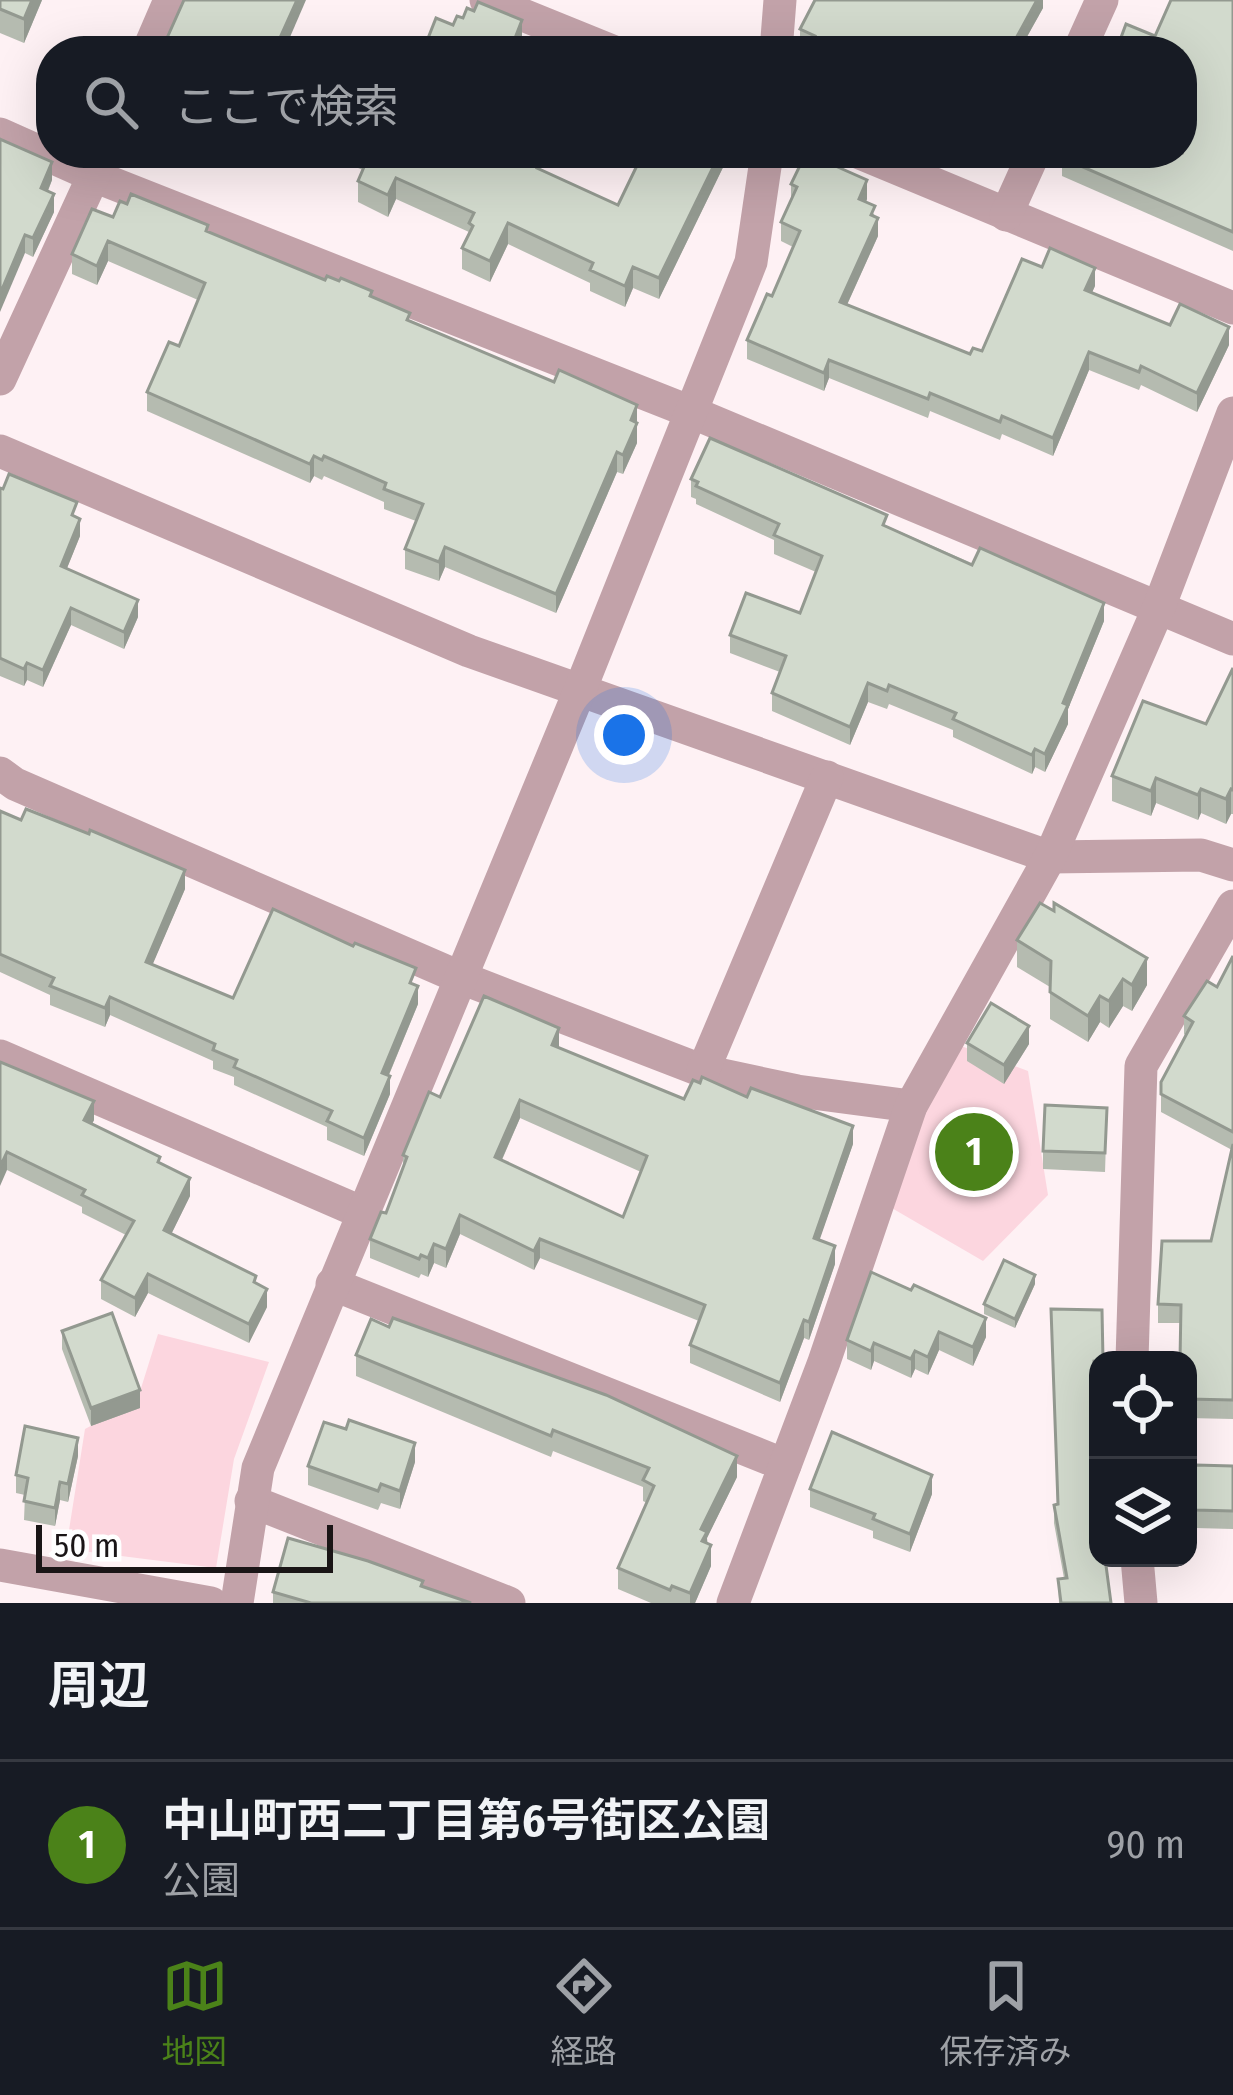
<!DOCTYPE html>
<html lang="ja">
<meta charset="utf-8">
<style>
body{margin:0;font-family:"Fira Sans Condensed","Noto Sans JP",sans-serif;background:#242831;color:#f1f3f6}
.controls{position:absolute;right:36px;bottom:36px;display:grid;overflow:hidden;border-radius:24px;box-shadow:0 12px 48px #0002}
.controls button{width:108px;height:108px;display:grid;place-items:center;padding:0;border:0;border-bottom:3px solid #363941;background:#171b24;color:#f1f3f6;font:60px sans-serif}
.scale{position:absolute;left:36px;bottom:30px;width:297px;box-sizing:border-box;padding-left:12px;border:6px solid #1a1516;border-top:0;font-size:33px;line-height:42px;white-space:nowrap;color:#1a1516;-webkit-text-stroke:9px #fff;paint-order:stroke}
.you{position:absolute;left:624px;top:735px;width:42px;height:42px;margin:-30px;border:9px solid #fff;border-radius:50%;background:#1a73e8;box-shadow:0 0 0 18px #1a73e833}
.badge{display:grid;place-items:center;width:78px;height:78px;border-radius:50%;background:#4b8219;color:#fff;font-size:39px;font-weight:700}
.pin{position:absolute;translate:-50% -50%;border:6px solid #fff;box-shadow:0 3px 12px #0006}
.list{margin:0;padding:0;list-style:none}
h2{display:flex;justify-content:space-between;align-items:center;height:156px;margin:0;padding:0 48px;font-size:51px}
h2 small{font-size:39px;font-weight:400;color:#9ea1a6}
.list li{display:grid;grid-template-columns:78px 1fr auto;gap:36px;align-items:center;box-sizing:border-box;height:168px;padding:0 48px;border-top:3px solid #363941}
.list b{display:block;font-size:45px;white-space:nowrap}
.list p{margin:0;font-size:39px;white-space:nowrap;color:#9ea1a6}
.list em{font-size:39px;font-style:normal;color:#9ea1a6}
.icon{flex:none;width:66px;height:66px;fill:none;stroke:currentColor;stroke-width:2;stroke-linecap:round;stroke-linejoin:round}
.map{position:relative;flex:none;width:1233px;height:1603px;overflow:hidden}
.search{position:absolute;background:#171b24;box-shadow:0 12px 48px #0002;left:36px;right:36px;top:36px;height:132px;display:flex;align-items:center;gap:30px;box-sizing:border-box;padding:0 42px;border-radius:48px;color:#9ea1a6;font-size:45px}
.sheet{height:324px;background:#171b24}
nav{display:flex;justify-content:space-around;align-items:center;box-sizing:border-box;height:168px;border-top:3px solid #363941;background:#171b24;font-size:33px;color:#9ea1a6}
nav a{display:grid;justify-items:center;gap:6px}
nav .on{color:#4b8219}
.map>svg:first-child{display:block}
</style>
<div class="map">
<svg width="1233" height="1603" viewBox="0 0 1233 1603">
<rect width="100%" height="100%" fill="#fef1f4"/>
<!-- green -->
<g fill="#fcd6df">
<polygon points="953,1043 1028,1071 1048,1195 983,1261 890,1207 922,1108"/>
<polygon points="158,1334 269,1362 234,1459 216,1568 66,1549 85,1429 137,1401"/>
</g>
<g fill="none" stroke-linecap="round" stroke-linejoin="round">
<!-- minor -->
<g stroke="#c2a2a9" stroke-width="33">
<polyline points="486,0 612,51"/>
<polyline points="148,51 170,0"/>
<polyline points="776,51 780,0"/>
<polyline points="1079,51 1102,0"/>
<polyline points="0,134 94,176 691,412 1233,639"/>
<polyline points="860,153 1233,308"/>
<polyline points="1006,215 1034,153"/>
<polyline points="0,379 104,153"/>
<polyline points="0,451 469,651 1050,857 1201,855 1233,865"/>
<polyline points="0,773 15,784 459,977 703,1071 797,1091 911,1106"/>
<polyline points="0,1056 363,1213"/>
<polyline points="703,1071 827,777"/>
<polyline points="332,1284 785,1465"/>
<polyline points="1132,1360 1141,1066 1233,906"/>
<polyline points="251,1501 509,1603"/>
<polyline points="1137,1558 1141,1603"/>
<polyline points="0,1565 211,1603"/>
<polyline points="237,1603 258,1468 580,690 751,262 767,153"/>
<polyline points="733,1603 824,1362 911,1106 1050,857 1159,607 1233,413"/>
</g>
</g>
<!-- wall -->
<g fill="#b5bbb0" fill-rule="evenodd">
<polygon points="0,0 42,0 24,43 0,33"/>
<polygon points="1043,0 1043,8 1019,51 807,51 800,48 800,29"/>
<polygon points="1233,0 1233,251 1062,176 1062,158 1155,36"/>
<polygon points="0,139 52,180 48,191 54,212 33,257 25,253"/>
<polygon points="321,153 486,153 503,161 542,170 618,205 643,153 730,153 659,299 633,288 625,307 590,291 590,283 508,244 490,282 462,269 462,248 469,232 396,199 388,217 358,202 358,181 363,170"/>
<polygon points="791,184 867,199 866,202 875,216 878,236 847,305 970,354 982,351 1095,286 1092,292 1170,325 1229,345 1197,412 1141,385 1139,390 1089,370 1053,456 1002,434 1000,440 930,411 928,418 829,378 824,391 747,359 747,340 772,296 793,247 781,241 781,222 791,200"/>
<polygon points="113,217 208,232 325,280 372,296 410,321 554,382 637,405 637,443 623,474 617,472 556,613 445,567 439,581 405,569 405,549 416,521 384,509 384,502 324,476 322,480 314,476 310,483 147,411 147,392 179,346 198,300 108,261 97,285 72,274 72,254"/>
<polygon points="691,479 887,526 1104,621 1068,709 1068,724 1045,772 1035,767 1032,774 953,737 953,730 889,704 887,709 868,702 850,745 772,711 772,693 780,672 730,653 730,635 800,613 816,572 774,554 774,540 696,504 696,499 691,497"/>
<polygon points="0,488 77,518 80,536 67,568 138,617 124,649 71,625 43,687 27,680 24,686 0,676"/>
<polygon points="1233,668 1233,814 1231,814 1226,824 1201,813 1198,820 1156,803 1151,816 1112,801 1112,776 1206,724"/>
<polygon points="0,811 185,889 152,965 233,998 416,985 418,1004 389,1075 390,1094 364,1156 327,1140 327,1127 234,1085 234,1077 213,1069 213,1061 110,1015 105,1027 50,1005 50,995 0,972"/>
<polygon points="1017,940 1147,985 1132,1011 1123,1006 1109,1028 1100,1022 1088,1042 1050,1019 1050,987 1017,967"/>
<polygon points="1233,956 1233,1419 1188,1418 1188,1360 1181,1323 1158,1323 1158,1304 1211,1241 1232,1150 1161,1112 1161,1082 1186,1036 1184,1034 1184,1016 1217,987"/>
<polygon points="967,1043 1029,1044 1004,1084 967,1061"/>
<path d="M559,1048L684,1099L853,1144L819,1240L835,1264L809,1340L804,1338L780,1402L690,1363V1345L699,1321L540,1258L534,1270L460,1234L446,1268L434,1263L428,1277L421,1274L419,1278L370,1258V1239L386,1213L403,1168V1155L440,1097ZM520,1118L641,1172L623,1217L502,1160Z"/>
<polygon points="0,1062 94,1120 92,1124 160,1163 190,1196 171,1234 256,1283 267,1307 249,1343 148,1293 135,1317 101,1299 101,1280 126,1235 82,1213 82,1207 7,1170"/>
<polygon points="1107,1108 1105,1172 1043,1169 1043,1151"/>
<polygon points="871,1272 986,1337 973,1366 939,1350 928,1375 915,1369 911,1378 874,1361 871,1370 847,1359 847,1340"/>
<polygon points="1035,1284 1015,1328 984,1314 984,1304"/>
<polygon points="1051,1309 1098,1360 1098,1379 1095,1379 1098,1558 1111,1603 1059,1603 1058,1579 1064,1578 1054,1523 1054,1505 1057,1505"/>
<polygon points="62,1331 140,1408 91,1426 62,1349"/>
<polygon points="356,1355 737,1477 707,1538 711,1566 695,1603 651,1603 618,1589 618,1568 647,1503 643,1501 643,1487 553,1451 551,1457 356,1376"/>
<polygon points="346,1429 415,1462 400,1509 381,1503 378,1510 308,1485 308,1466"/>
<polygon points="78,1456 68,1502 60,1500 55,1526 24,1520 25,1495 16,1493 16,1475"/>
<polygon points="1195,1465 1233,1466 1233,1529 1195,1528"/>
<polygon points="810,1489 932,1494 910,1552 873,1538 873,1531 810,1507"/>
<polygon points="423,1586 471,1603 273,1603 273,1592"/>
</g>
<!-- shaded-wall -->
<g fill="#939990">
<polygon points="32,0 42,0 24,43 24,19"/>
<polygon points="297,0 306,0 284,51 274,51"/>
<polygon points="1037,0 1043,0 1043,8 1019,51 1009,51"/>
<polygon points="522,20 522,39 517,51 510,51"/>
<polygon points="720,153 730,153 659,299 659,278"/>
<polygon points="52,162 52,180 41,207 41,188"/>
<polygon points="396,178 396,199 388,217 388,195"/>
<polygon points="867,180 867,199 859,217 859,199"/>
<polygon points="54,194 54,212 33,257 33,238"/>
<polygon points="878,218 878,236 840,320 840,302"/>
<polygon points="508,223 508,244 490,282 490,261"/>
<polygon points="25,235 25,253 0,312 0,294"/>
<polygon points="108,241 108,261 97,285 97,266"/>
<polygon points="633,267 633,288 625,307 625,286"/>
<polygon points="1095,268 1095,286 1085,308 1085,290"/>
<polygon points="1229,327 1229,345 1197,412 1197,393"/>
<polygon points="1089,352 1089,370 1053,456 1053,438"/>
<polygon points="829,360 829,378 824,391 824,373"/>
<polygon points="637,405 637,443 623,474 623,455 631,420"/>
<polygon points="617,452 617,472 556,613 556,594"/>
<polygon points="314,456 314,476 310,483 310,464"/>
<polygon points="80,519 80,536 61,583 61,566"/>
<polygon points="445,547 445,567 439,581 439,562"/>
<polygon points="138,600 138,617 124,649 124,632"/>
<polygon points="1104,603 1104,621 1068,709 1068,724 1045,772 1045,754 1063,703"/>
<polygon points="71,608 71,625 43,687 43,670"/>
<polygon points="27,663 27,680 24,686 24,669"/>
<polygon points="868,683 868,702 850,745 850,727"/>
<polygon points="1035,749 1035,767 1032,774 1032,755"/>
<polygon points="1156,778 1156,803 1151,816 1151,791"/>
<polygon points="1201,789 1201,813 1198,820 1198,795"/>
<polygon points="1231,789 1231,814 1226,824 1226,799"/>
<polygon points="185,870 185,889 146,980 146,962"/>
<polygon points="1147,958 1147,985 1132,1011 1132,985"/>
<polygon points="1123,979 1123,1006 1109,1028 1109,1001"/>
<polygon points="418,986 418,1004 382,1091 382,1073"/>
<polygon points="1100,996 1100,1022 1088,1042 1088,1016"/>
<polygon points="110,997 110,1015 105,1027 105,1008"/>
<polygon points="1029,1026 1029,1044 1004,1084 1004,1065"/>
<polygon points="559,1028 559,1047 552,1064 552,1045"/>
<polygon points="390,1076 390,1094 364,1156 364,1138"/>
<polygon points="520,1100 520,1118 495,1175 495,1157"/>
<polygon points="94,1101 94,1120 84,1139 84,1120"/>
<polygon points="853,1126 853,1144 814,1256 814,1238"/>
<polygon points="7,1152 7,1170 0,1186 0,1167"/>
<polygon points="190,1178 190,1196 164,1249 164,1230"/>
<polygon points="460,1215 460,1234 446,1268 446,1249"/>
<polygon points="540,1239 540,1258 534,1270 534,1251"/>
<polygon points="434,1244 434,1263 428,1277 428,1258"/>
<polygon points="835,1246 835,1264 809,1340 809,1322"/>
<polygon points="148,1274 148,1293 135,1317 135,1298"/>
<polygon points="1035,1275 1035,1284 1015,1328 1015,1319"/>
<polygon points="267,1289 267,1307 249,1343 249,1324"/>
<polygon points="986,1318 986,1337 973,1366 973,1347"/>
<polygon points="804,1320 804,1338 780,1402 780,1383"/>
<polygon points="939,1332 939,1350 928,1375 928,1357"/>
<polygon points="874,1343 874,1361 871,1370 871,1351"/>
<polygon points="915,1351 915,1369 911,1378 911,1359"/>
<polygon points="140,1390 140,1408 91,1426 91,1408"/>
<polygon points="78,1438 78,1456 68,1502 68,1484"/>
<polygon points="415,1443 415,1462 400,1509 400,1491"/>
<polygon points="737,1456 737,1477 707,1538 707,1553 702,1562 701,1529"/>
<polygon points="932,1475 932,1494 910,1552 910,1534"/>
<polygon points="60,1482 60,1500 55,1526 55,1508"/>
<polygon points="711,1545 711,1566 695,1603 690,1603 690,1593"/>
</g>
<!-- building -->
<g fill="#d2dacd" stroke="#939990" stroke-width="3" fill-rule="evenodd">
<polygon points="0,0 32,0 24,19 0,9"/>
<polygon points="184,0 297,0 274,51 154,51 167,38"/>
<polygon points="815,0 1037,0 1009,51 829,51 812,42 815,36 800,29"/>
<polygon points="1171,0 1233,0 1233,232 1062,158 1064,153 1182,153 1182,51 1116,51 1126,24 1155,36"/>
<polygon points="478,2 522,20 510,51 423,51 436,18 453,25 457,16 463,18 467,8 474,11"/>
<polygon points="0,139 52,162 41,188 54,194 33,238 25,235 0,294"/>
<polygon points="370,153 486,153 503,161 507,153 531,153 542,158 537,168 618,205 643,153 720,153 659,278 633,267 625,286 590,270 593,263 508,223 490,261 462,248 473,226 469,223 474,213 396,178 388,195 358,181"/>
<polygon points="806,153 867,180 859,199 875,206 871,215 878,218 840,302 970,354 973,348 982,351 1022,259 1042,267 1050,248 1095,268 1085,290 1170,325 1180,304 1229,327 1197,393 1141,366 1139,372 1089,352 1053,438 1002,416 1000,422 930,393 928,399 829,360 824,373 747,340 767,294 772,296 800,231 781,222 797,187 791,184"/>
<polygon points="131,194 208,225 206,231 325,280 327,276 339,281 341,278 372,291 370,296 410,313 407,320 554,382 559,370 637,405 631,420 637,423 623,455 617,452 556,594 445,547 439,562 405,549 423,504 384,489 386,483 324,456 322,460 314,456 310,464 147,392 169,342 179,346 205,283 108,241 97,266 72,254 92,209 113,217 120,201 127,204"/>
<polygon points="710,438 887,515 883,525 972,565 980,548 1104,603 1063,703 1068,705 1045,754 1035,749 1032,755 953,719 956,713 889,685 887,691 868,683 850,727 772,693 786,656 730,635 746,593 800,613 822,556 774,535 779,524 696,486 698,482 691,479"/>
<polygon points="9,474 77,502 72,515 80,519 61,566 138,600 124,632 71,608 43,670 27,663 24,669 0,658 0,488 3,489"/>
<polygon points="1233,668 1233,790 1231,789 1226,799 1201,789 1198,795 1156,778 1151,791 1112,776 1143,701 1206,724"/>
<polygon points="26,809 89,834 90,830 185,870 146,962 233,998 273,909 353,946 355,943 416,968 410,983 418,986 382,1073 390,1076 364,1138 327,1121 332,1111 234,1067 237,1060 213,1050 215,1044 110,997 105,1008 50,986 54,978 0,954 0,811 21,820"/>
<polygon points="1040,903 1054,911 1054,903 1147,958 1132,985 1123,979 1109,1001 1100,996 1088,1016 1050,992 1051,961 1017,940"/>
<polygon points="1233,956 1233,1132 1161,1094 1161,1082 1193,1022 1184,1016 1207,981 1217,987"/>
<path d="M484,996L559,1028L552,1045L684,1099L693,1080L700,1083L702,1077L747,1097L751,1088L853,1126L814,1238L835,1246L809,1322L804,1320L780,1383L690,1345L705,1305L540,1239L534,1251L460,1215L446,1249L434,1244L428,1258L421,1255L419,1259L370,1239L381,1212L386,1213L407,1157L403,1155L429,1092L440,1097ZM520,1100L647,1156L623,1217L495,1157Z"/>
<polygon points="991,1003 1029,1026 1004,1065 967,1043"/>
<polygon points="0,1062 94,1101 84,1120 160,1157 158,1162 190,1178 164,1230 256,1276 254,1282 267,1289 249,1324 148,1274 135,1298 101,1280 134,1221 82,1195 85,1190 7,1152 0,1167"/>
<polygon points="1045,1105 1107,1108 1105,1153 1043,1151"/>
<polygon points="1233,1144 1233,1400 1188,1399 1188,1360 1180,1360 1181,1305 1158,1304 1162,1241 1211,1241"/>
<polygon points="1004,1260 1035,1275 1015,1319 984,1304"/>
<polygon points="871,1272 911,1290 914,1285 986,1318 973,1347 939,1332 928,1357 915,1351 911,1359 874,1343 871,1351 847,1340"/>
<polygon points="1051,1309 1102,1310 1103,1360 1094,1361 1098,1472 1098,1558 1105,1558 1111,1603 1061,1603 1058,1579 1067,1578 1054,1505 1058,1504"/>
<polygon points="112,1313 140,1390 91,1408 62,1331"/>
<polygon points="393,1318 606,1395 737,1456 701,1529 707,1532 702,1541 711,1545 690,1593 672,1586 670,1590 618,1568 654,1486 643,1480 649,1468 553,1430 551,1436 356,1355 371,1319 389,1327"/>
<polygon points="349,1420 415,1443 400,1491 381,1484 378,1491 308,1466 324,1422 346,1429"/>
<polygon points="25,1426 78,1438 68,1484 60,1482 55,1508 24,1501 28,1478 16,1475"/>
<polygon points="832,1432 932,1475 910,1534 873,1519 875,1514 810,1489"/>
<polygon points="1195,1465 1233,1466 1233,1511 1195,1510"/>
<polygon points="288,1538 368,1561 423,1581 421,1586 471,1603 311,1603 273,1592"/>
</g>
</svg>
<div class="controls">
<button><svg class="icon" aria-label="locate" viewBox="0 0 24 24"><circle cx="12" cy="12" r="6"/><path d="M12 2v4M12 18v4M2 12h4M18 12h4"/></svg></button>
<button><svg class="icon" aria-label="layers" viewBox="0 0 24 24"><path d="M12 4l9 5-9 5-9-5zM3 14l9 5 9-5"/></svg></button>
</div>
<div class="scale">50 m</div>
<div class="you"></div>
<div class="pin badge" style="left:974px;top:1152px">1</div>
<div class="search"><svg class="icon" aria-label="search" viewBox="0 0 24 24"><circle cx="10" cy="10" r="6"/><path d="M15 15l6 6"/></svg>ここで検索</div>
</div>
<section class="sheet">
<h2>周辺<small></small></h2>
<ul class="list">
<li><span class="badge">1</span><div><b>中山町西二丁目第6号街区公園</b><p>公園</p></div><em>90 m</em></li>
</ul>
</section>
<nav>
<a class="on"><svg class="icon" aria-label="map" viewBox="0 0 24 24"><path d="M3 6l6-2 6 2 6-2v14l-6 2-6-2-6 2zM9 4v14M15 6v14"/></svg>地図</a>
<a><svg class="icon" aria-label="directions" viewBox="0 0 24 24"><path d="M12 3l9 9-9 9-9-9zM9 14v-3h6M13 9l2 2-2 2"/></svg>経路</a>
<a><svg class="icon" aria-label="saved" viewBox="0 0 24 24"><path d="M7 4h10v16l-5-4-5 4z"/></svg>保存済み</a>
</nav>
